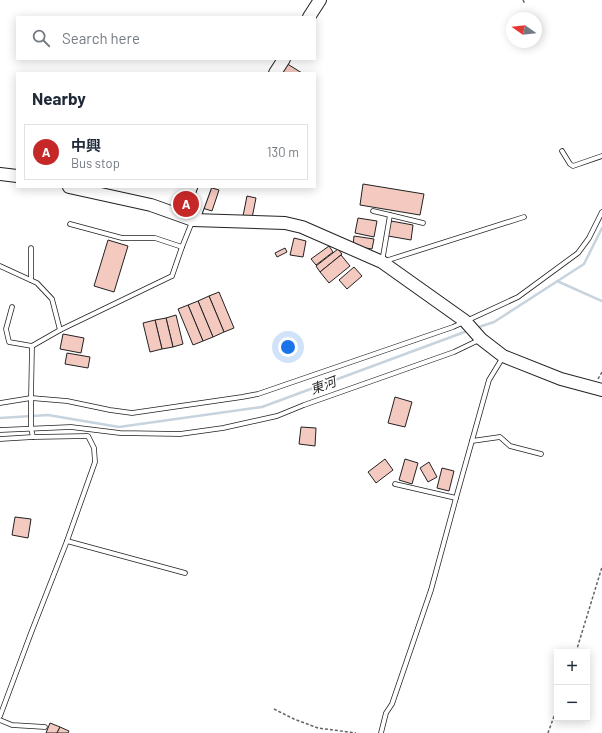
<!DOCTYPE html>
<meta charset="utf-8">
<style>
body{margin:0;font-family:Barlow,"Noto Sans TC",sans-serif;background:#f6f6f7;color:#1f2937}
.controls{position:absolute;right:12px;bottom:12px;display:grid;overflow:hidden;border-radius:0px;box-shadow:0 2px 10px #0003}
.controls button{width:36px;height:36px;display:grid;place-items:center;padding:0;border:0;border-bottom:1px solid #e0e1e3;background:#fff;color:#1f2937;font:20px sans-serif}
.compass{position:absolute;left:506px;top:12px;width:36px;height:36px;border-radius:50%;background:#fff;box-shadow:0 2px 10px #0003;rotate:284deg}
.you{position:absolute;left:288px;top:347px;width:14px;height:14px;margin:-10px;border:3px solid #fff;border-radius:50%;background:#1a73e8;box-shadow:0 0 0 6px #1a73e833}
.badge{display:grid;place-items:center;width:26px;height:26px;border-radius:50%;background:#c62828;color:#fff;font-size:13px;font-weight:700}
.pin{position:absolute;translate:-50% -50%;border:2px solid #fff;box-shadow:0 1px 4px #0006}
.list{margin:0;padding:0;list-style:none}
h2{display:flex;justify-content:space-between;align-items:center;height:52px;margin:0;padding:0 16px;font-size:17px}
h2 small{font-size:13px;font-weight:400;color:#747a83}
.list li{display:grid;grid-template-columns:26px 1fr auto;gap:12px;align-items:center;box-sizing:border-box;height:56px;margin:0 8px 8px;padding:0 8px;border:1px solid #e0e1e3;border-radius:0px}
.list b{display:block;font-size:15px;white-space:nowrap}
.list p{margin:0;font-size:13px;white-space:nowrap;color:#747a83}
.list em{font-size:13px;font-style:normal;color:#747a83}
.icon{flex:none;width:22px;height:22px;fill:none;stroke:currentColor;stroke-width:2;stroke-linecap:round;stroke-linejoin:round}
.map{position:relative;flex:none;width:602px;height:733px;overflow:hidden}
.search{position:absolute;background:#fff;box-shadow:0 2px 10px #0003;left:16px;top:16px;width:300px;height:44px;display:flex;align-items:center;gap:10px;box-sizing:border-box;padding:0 14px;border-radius:0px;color:#747a83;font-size:15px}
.panel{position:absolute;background:#fff;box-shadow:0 2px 10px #0003;left:16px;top:72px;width:300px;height:116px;border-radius:0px}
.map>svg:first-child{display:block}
</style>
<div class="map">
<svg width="602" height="733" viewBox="0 0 602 733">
<rect width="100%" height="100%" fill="#fff"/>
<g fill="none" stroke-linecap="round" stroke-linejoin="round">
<!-- stream -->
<g stroke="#c7d3dd" stroke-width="2.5">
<polyline points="557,281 602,301"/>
<polyline points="476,328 494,322 584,264 602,228"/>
<polyline points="0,418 48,415 119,427 262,407 470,330"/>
</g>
</g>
<!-- building -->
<g fill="#f3c9c0" stroke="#222">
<polygon points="281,60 302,73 273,73"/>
<polygon points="363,184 424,194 420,215 360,205"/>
<polygon points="209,187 219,190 212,211 199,207"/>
<polygon points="247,196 256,198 252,218 243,216"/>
<polygon points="358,218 377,221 374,237 355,233"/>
<polygon points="391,221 413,225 411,240 388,236"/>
<polygon points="354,236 374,239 372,249 353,246"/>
<polygon points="294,238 306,241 303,257 290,255"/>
<polygon points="108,240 128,246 114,292 94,286"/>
<polygon points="329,246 333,252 316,265 311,259"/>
<polygon points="285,248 287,252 277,257 275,253"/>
<polygon points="338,249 342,254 320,272 316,266"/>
<polygon points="341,255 350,266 329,283 320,272"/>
<polygon points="354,267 362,276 347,289 339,280"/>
<polygon points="219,292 234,328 224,332 209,296"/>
<polygon points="209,296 224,332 213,337 198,301"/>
<polygon points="198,301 213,337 203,341 188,305"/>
<polygon points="188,305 203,341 193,345 178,309"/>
<polygon points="176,315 183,344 173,347 166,318"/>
<polygon points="166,318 173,347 162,349 155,320"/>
<polygon points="155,320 162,349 150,352 143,323"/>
<polygon points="63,334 84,338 81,353 60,349"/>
<polygon points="67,353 90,357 88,368 65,364"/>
<polygon points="395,397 412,402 405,427 388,423"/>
<polygon points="301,427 316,428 315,446 299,444"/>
<polygon points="385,459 393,470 376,483 368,472"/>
<polygon points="405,459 418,463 412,484 399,480"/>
<polygon points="429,462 437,477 428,482 420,468"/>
<polygon points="442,468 454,471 449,491 437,488"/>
<polygon points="15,517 31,519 28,538 12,535"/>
<polygon points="50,723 60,727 57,733 46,733"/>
<polygon points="60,727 69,731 68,733 57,733"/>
</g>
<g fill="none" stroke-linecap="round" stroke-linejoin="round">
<!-- lane casing -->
<g stroke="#222" stroke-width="5.5">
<g id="lane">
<polyline points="562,151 570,164 573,166 602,156"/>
<polyline points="373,211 390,215"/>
<polyline points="423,223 390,215 382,262 524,217"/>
<polyline points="70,224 122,238 155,238 182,247"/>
<polyline points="31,248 31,280"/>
<polyline points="0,266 37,283 52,299 60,330"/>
<polyline points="12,307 6,329 9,342 32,346"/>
<polyline points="0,403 31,398 67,401 110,410 132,413 242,397 258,394 453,327 518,297 578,253 589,238 602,212"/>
<polyline points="0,430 71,427 120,433 180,434 223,428 277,416 304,405 454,352 479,340"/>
<polyline points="33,437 31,428 31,398 32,346 60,330 172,276 182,247 192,222"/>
<polyline points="0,439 33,437 88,436 94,448 95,462 67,541 31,633 0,716"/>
<polyline points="472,441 500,437 510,446 541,454"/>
<polyline points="395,484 456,498"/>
<polyline points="67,541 185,573"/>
<polyline points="0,720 12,725 45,727"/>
<polyline points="381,733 386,713 392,704 431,590 456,498 489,380 503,357"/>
</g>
</g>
<!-- secondary casing -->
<g stroke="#222" stroke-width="14">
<g id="secondary">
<polyline points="309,17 320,0"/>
<polyline points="275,73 284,59"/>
<polyline points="0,174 17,176"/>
<polyline points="69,187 151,205 193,220 285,223 302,227 382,262 465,321 481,339 503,356 561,379 602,390"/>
<polyline points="193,220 205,187"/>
</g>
</g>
<!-- path -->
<g stroke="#646464" stroke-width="1.5" stroke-dasharray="3 2" stroke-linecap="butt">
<polyline points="523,0 525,4"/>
<polyline points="598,379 602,372"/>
<polyline points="576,652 602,567"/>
<polyline points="274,709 294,719 318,728 356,733"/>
<polyline points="548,733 557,708"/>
</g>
<!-- lane -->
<use href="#lane" stroke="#fff" stroke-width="4"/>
<!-- secondary -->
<use href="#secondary" stroke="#fff" stroke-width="12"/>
</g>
<g text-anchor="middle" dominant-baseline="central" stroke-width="3" stroke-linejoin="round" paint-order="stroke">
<!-- water labels -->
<g font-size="13" font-style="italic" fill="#222" stroke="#fff">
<text transform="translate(323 385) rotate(-20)">東河</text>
</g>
</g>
</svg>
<div class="controls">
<button>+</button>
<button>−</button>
</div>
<svg class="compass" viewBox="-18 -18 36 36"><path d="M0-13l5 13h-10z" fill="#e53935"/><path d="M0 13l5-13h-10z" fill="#747a83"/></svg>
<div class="you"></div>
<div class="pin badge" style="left:186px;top:204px">A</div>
<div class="search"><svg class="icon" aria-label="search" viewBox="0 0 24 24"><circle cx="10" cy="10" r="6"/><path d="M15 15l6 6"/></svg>Search here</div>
<section class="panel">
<h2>Nearby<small></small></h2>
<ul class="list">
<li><span class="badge">A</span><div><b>中興</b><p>Bus stop</p></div><em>130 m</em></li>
</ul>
</section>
</div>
